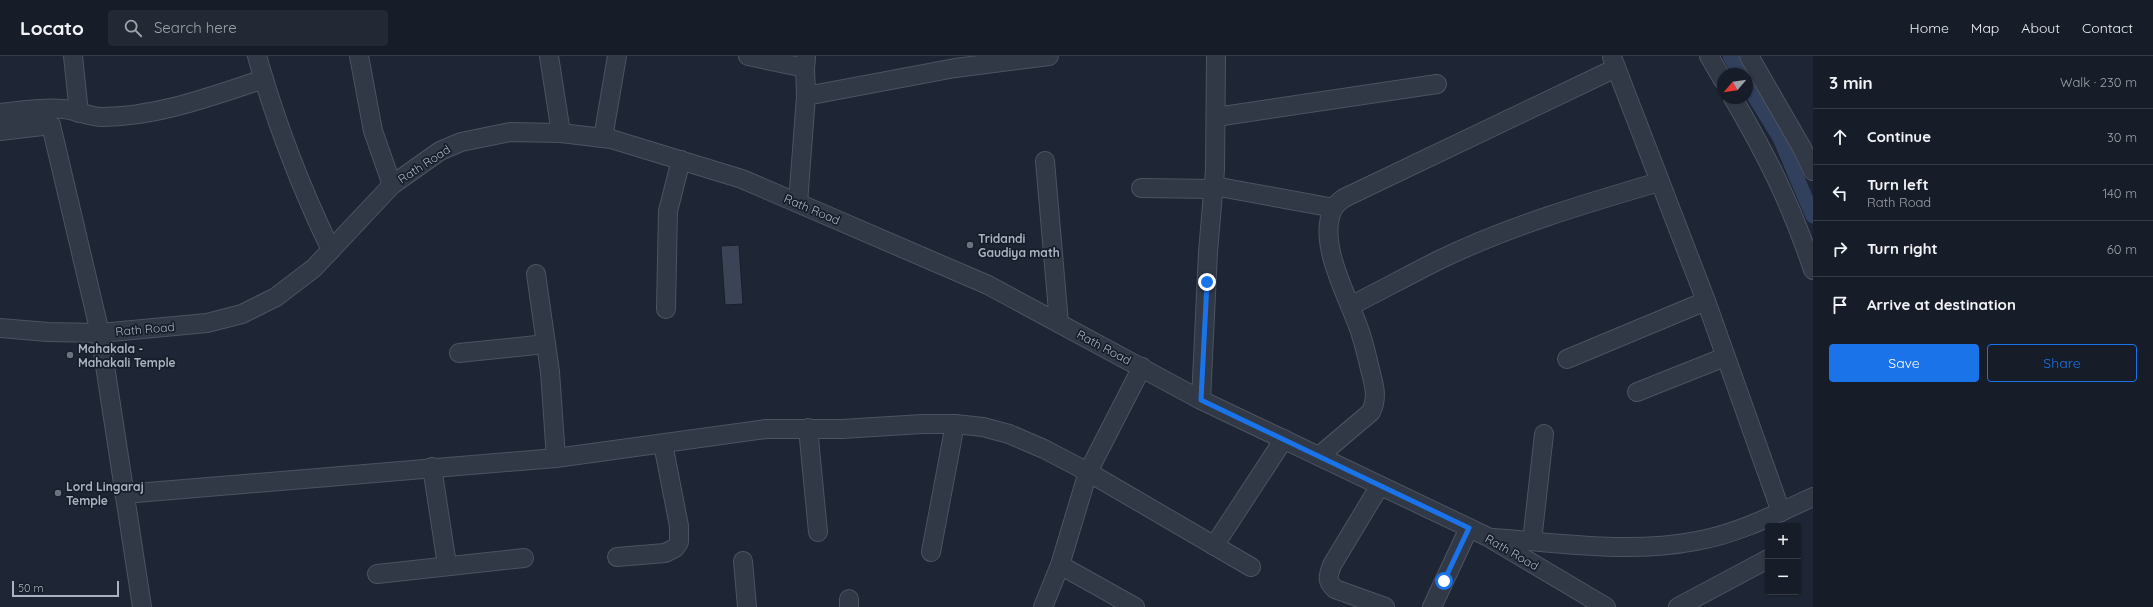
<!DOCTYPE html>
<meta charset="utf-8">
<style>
body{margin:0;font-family:Quicksand,sans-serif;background:#232934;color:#f1f3f6}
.controls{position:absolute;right:12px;bottom:12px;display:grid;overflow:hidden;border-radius:4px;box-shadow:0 1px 3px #0004}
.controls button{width:36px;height:36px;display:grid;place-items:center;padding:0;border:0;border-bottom:1px solid #353a45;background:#161c28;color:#f1f3f6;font:20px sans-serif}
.compass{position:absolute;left:1717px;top:12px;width:36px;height:36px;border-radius:50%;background:#161c28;box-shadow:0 1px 3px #0004;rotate:241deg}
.scale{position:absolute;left:12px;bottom:10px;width:107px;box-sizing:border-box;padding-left:4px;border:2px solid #abb3c3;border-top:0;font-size:11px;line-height:14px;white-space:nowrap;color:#abb3c3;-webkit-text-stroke:3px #171e2a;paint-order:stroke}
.stop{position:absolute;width:12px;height:12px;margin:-9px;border:3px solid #1a73e8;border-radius:50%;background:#fff}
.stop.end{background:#1a73e8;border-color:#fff;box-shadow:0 1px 4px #0008}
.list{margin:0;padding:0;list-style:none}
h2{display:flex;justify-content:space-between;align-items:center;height:52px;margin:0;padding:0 16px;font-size:17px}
h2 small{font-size:13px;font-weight:400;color:#9ea1a8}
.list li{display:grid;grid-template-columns:26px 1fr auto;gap:12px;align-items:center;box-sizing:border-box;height:56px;padding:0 16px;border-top:1px solid #353a45}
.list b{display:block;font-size:15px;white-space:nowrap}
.list p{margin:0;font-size:13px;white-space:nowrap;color:#9ea1a8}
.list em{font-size:13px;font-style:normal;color:#9ea1a8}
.actions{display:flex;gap:8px;padding:12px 16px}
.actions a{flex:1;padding:9px 0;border:1px solid #1a73e8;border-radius:4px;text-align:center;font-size:14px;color:#1a73e8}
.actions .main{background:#1a73e8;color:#fff}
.icon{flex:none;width:22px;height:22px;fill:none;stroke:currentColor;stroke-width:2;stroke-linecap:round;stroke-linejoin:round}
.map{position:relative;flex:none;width:1813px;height:551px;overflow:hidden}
header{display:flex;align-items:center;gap:24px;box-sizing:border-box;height:56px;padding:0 20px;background:#161c28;border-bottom:1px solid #353a45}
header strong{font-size:19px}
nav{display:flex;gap:22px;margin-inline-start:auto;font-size:14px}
.search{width:280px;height:36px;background:#232934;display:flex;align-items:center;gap:10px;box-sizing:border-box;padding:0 14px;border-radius:4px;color:#9ea1a8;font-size:15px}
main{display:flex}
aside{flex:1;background:#161c28}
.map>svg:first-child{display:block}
</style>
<header>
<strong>Locato</strong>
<div class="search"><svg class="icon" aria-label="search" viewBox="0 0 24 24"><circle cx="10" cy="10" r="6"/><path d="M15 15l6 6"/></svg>Search here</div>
<nav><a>Home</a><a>Map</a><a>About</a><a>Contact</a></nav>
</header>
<main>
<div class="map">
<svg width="1813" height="551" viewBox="0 0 1813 551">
<rect width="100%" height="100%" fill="#1e2635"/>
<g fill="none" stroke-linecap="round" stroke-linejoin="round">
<!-- canal -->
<g stroke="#31405d" stroke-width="15">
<polyline points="1730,0 1741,18"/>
<polyline points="1747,28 1780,82 1813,160"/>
</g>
</g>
<!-- building -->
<polygon fill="#3a4456" stroke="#19202c" points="739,189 743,248 725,249 721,190"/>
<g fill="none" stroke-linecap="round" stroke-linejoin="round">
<!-- minor casing -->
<g stroke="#4c5361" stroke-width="20">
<g id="minor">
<polyline points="73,0 79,57"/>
<path d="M257,0C276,67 301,132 331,194"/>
<polyline points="359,0 373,75 392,129"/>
<polyline points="549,0 561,77"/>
<polyline points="748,0 805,12 806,2"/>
<polyline points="1709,0 1723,24"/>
<polyline points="1749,0 1802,92 1813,115"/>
<polyline points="1612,1 1706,245 1781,456"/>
<polyline points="805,12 806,40 955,12 1049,0"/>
<path d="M1733,42C1767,100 1792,150 1813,214"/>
<path d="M0,57C21,55 42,51 63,53C76,54 89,61 102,61C157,61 212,40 264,23"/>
<polyline points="1216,61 1437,28"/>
<polyline points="0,75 51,69 100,277 142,551"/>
<polyline points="603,82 617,0"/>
<polyline points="1045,105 1059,267"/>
<polyline points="1214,130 1334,152"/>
<polyline points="1141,132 1214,133"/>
<polyline points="798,147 806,40"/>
<polyline points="536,218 550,316 556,402"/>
<path d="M1350,250C1380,235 1409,219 1439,204C1509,170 1584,148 1659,126"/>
<polyline points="666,253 668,155 681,104"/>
<polyline points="0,272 48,276 100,277 207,267 242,258 276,241 314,212 392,129 440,95 461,86 510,76 561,77 611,83 742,123 988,229 1201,344 1488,481 1606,551"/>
<polyline points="459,297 546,288"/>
<polyline points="1567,303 1706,245"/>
<polyline points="1637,336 1725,301"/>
<polyline points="1201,344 1208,196 1215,114 1216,0"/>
<polyline points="808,372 818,476"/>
<path d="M1319,400L1371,356C1379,340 1373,326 1369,309C1366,296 1363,283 1358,270C1347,239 1317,186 1333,153C1335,149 1340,145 1344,142L1616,12"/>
<polyline points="432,411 447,509"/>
<path d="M1379,431L1332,509C1328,520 1326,525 1335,533L1385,551"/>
<polyline points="124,438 556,402 766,373 842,373 922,368 955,368 983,371 1009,378 1044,393 1088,416 1251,511"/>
<path d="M1493,482C1560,487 1629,498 1696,485C1737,478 1776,458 1813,441"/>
<polyline points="1532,485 1544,378"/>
<polyline points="1214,490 1284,383"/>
<polyline points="931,496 955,368"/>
<polyline points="617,501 665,497 675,492 679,486 679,470 663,388"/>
<polyline points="743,505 747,551"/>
<polyline points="1060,509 1135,551"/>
<polyline points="377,518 524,502"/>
<polyline points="849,543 849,551"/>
<polyline points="1043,551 1060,509 1088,416 1142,311"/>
<polyline points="1432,551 1469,472"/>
<polyline points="1678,551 1768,503"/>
</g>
</g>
<!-- minor -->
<use href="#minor" stroke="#313846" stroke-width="18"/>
</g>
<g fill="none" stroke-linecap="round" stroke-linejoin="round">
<!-- route -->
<polyline stroke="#1a73e8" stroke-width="5" points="1207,226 1201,344 1469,472 1444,525"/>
</g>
<!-- markers -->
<g fill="#6b7280" stroke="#171e2a" stroke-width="1.5">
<circle cx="970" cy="189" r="4"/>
<circle cx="70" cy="299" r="4"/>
<circle cx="58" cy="437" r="4"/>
</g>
<g text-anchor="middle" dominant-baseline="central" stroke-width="3.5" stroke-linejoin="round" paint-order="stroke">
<!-- street labels -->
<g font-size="12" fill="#abb3c3" stroke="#171e2a">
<text transform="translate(424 108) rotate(-33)">Rath Road</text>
<text transform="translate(812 153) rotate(23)">Rath Road</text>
<text transform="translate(145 273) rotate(-5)">Rath Road</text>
<text transform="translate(1104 291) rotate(28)">Rath Road</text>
<text transform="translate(1512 496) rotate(30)">Rath Road</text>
</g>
<!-- poi labels -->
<g font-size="12" font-weight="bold" fill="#abb3c3" stroke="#171e2a" text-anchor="start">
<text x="978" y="182">Tridandi<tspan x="978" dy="14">Gaudiya math</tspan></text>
<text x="78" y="292">Mahakala -<tspan x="78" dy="14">Mahakali Temple</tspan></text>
<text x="66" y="430">Lord Lingaraj<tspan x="66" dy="14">Temple</tspan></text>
</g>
</g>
</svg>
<div class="controls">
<button>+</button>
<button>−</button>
</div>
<svg class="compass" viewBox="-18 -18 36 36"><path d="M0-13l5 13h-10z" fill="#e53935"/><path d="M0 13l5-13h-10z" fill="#9ea1a8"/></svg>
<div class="scale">50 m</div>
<div class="stop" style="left:1444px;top:525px"></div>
<div class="stop end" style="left:1207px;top:226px"></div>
</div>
<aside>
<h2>3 min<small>Walk · 230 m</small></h2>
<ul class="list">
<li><svg class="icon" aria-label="ahead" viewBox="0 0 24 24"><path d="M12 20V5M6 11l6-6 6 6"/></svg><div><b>Continue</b></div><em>30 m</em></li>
<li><svg class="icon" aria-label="left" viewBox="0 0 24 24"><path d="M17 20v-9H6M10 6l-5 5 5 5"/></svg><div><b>Turn left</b><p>Rath Road</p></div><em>140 m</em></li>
<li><svg class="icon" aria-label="right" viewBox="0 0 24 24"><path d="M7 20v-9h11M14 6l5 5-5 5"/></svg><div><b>Turn right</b></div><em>60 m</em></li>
<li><svg class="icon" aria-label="arrive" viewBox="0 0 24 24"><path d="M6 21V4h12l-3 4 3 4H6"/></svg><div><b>Arrive at destination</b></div></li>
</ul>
<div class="actions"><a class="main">Save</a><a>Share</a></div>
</aside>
</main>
